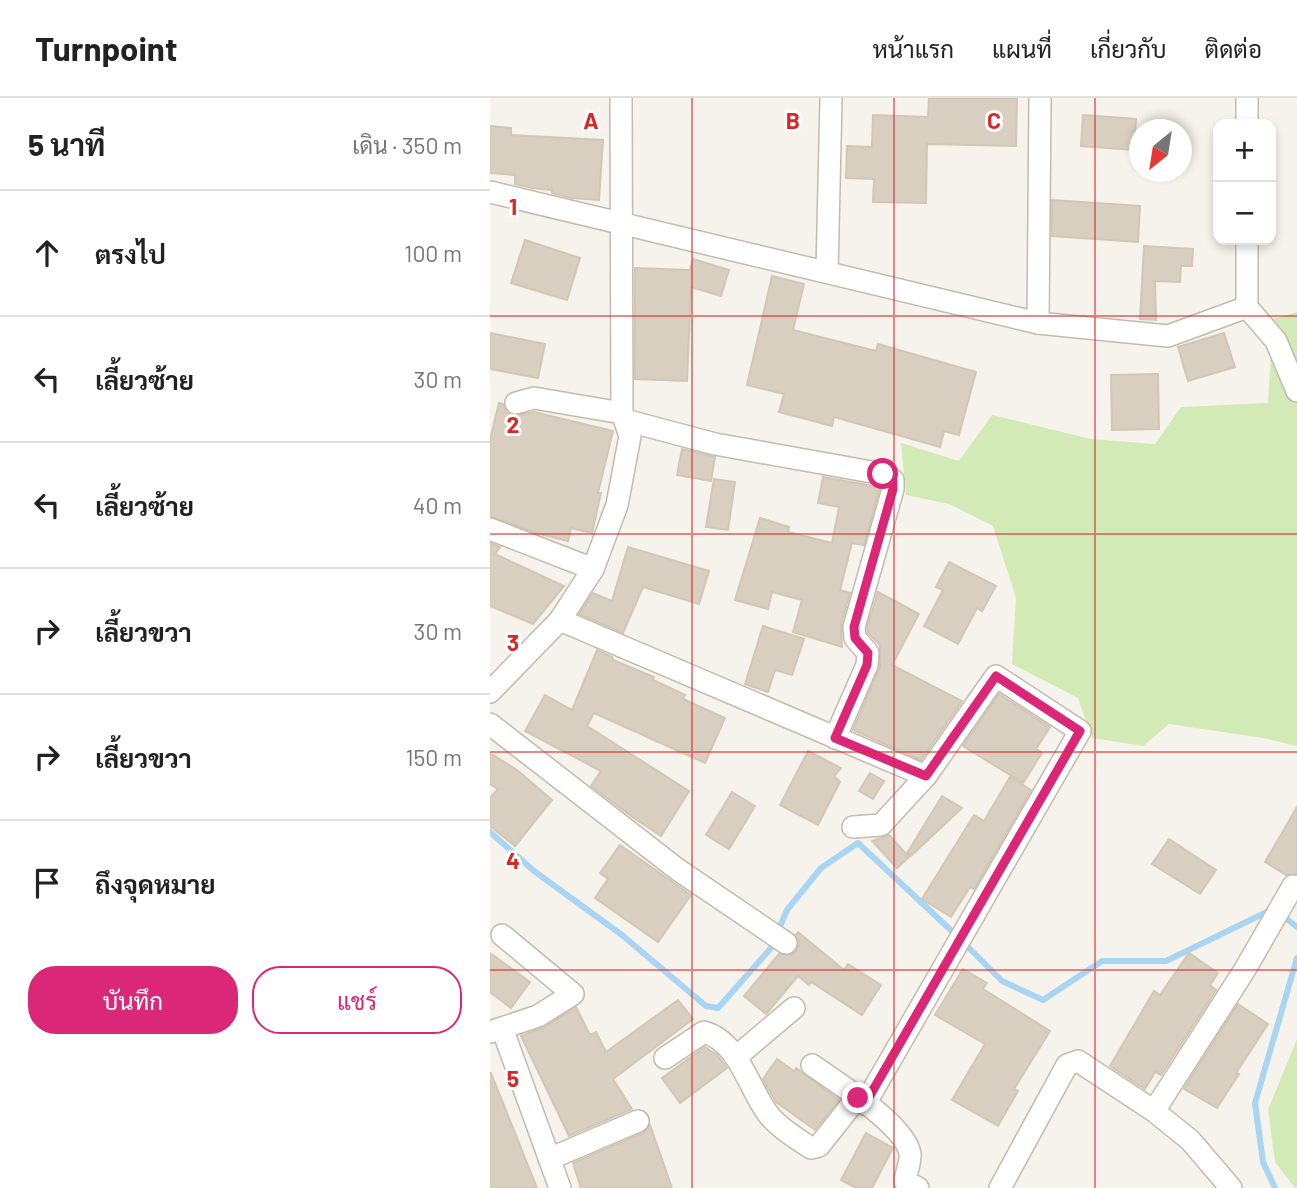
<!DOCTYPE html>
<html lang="th">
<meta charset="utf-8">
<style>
body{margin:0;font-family:Barlow,Sarabun,sans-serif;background:#f2f2f2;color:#222}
.controls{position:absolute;right:21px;top:21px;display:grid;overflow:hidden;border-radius:14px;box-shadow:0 4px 10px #0003}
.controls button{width:63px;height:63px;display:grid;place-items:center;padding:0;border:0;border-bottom:2px solid #e0e0e0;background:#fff;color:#222;font:35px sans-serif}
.compass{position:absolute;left:639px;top:21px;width:63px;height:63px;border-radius:50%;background:#fff;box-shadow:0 4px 10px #0003;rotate:210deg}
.stop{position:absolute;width:21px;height:21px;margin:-16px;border:5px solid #db2777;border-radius:50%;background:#fff}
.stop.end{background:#db2777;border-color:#fff;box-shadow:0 2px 7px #0008}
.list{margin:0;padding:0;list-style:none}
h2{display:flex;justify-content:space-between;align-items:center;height:91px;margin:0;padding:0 28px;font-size:30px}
h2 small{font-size:23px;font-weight:400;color:#767676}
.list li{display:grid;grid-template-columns:46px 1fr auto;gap:21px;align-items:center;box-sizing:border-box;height:126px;padding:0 28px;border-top:2px solid #e0e0e0}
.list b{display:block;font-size:26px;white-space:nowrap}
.list em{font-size:23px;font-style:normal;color:#767676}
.actions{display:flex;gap:14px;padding:21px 28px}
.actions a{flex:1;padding:16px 0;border:2px solid #db2777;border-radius:28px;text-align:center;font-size:24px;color:#db2777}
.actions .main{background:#db2777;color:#fff}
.icon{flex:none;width:38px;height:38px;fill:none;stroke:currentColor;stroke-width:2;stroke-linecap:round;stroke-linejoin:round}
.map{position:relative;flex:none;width:807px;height:1090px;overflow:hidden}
header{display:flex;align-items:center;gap:42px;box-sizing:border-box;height:98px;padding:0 35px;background:#fff;border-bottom:2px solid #e0e0e0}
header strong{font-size:33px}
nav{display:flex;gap:38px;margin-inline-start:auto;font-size:24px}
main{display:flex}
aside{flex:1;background:#fff}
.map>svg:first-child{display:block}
</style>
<header>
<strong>Turnpoint</strong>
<nav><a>หน้าแรก</a><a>แผนที่</a><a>เกี่ยวกับ</a><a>ติดต่อ</a></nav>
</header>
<main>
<aside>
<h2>5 นาที<small>เดิน · 350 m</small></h2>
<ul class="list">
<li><svg class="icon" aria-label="ahead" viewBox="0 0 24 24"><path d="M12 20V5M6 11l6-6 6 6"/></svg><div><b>ตรงไป</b></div><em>100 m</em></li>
<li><svg class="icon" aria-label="left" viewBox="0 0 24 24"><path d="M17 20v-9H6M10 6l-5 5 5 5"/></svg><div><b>เลี้ยวซ้าย</b></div><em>30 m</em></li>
<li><svg class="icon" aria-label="left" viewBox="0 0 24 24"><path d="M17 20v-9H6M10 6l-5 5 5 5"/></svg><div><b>เลี้ยวซ้าย</b></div><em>40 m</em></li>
<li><svg class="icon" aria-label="right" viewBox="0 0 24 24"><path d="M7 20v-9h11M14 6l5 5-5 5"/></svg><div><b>เลี้ยวขวา</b></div><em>30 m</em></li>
<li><svg class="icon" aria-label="right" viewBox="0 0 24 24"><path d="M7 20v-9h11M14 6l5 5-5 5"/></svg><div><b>เลี้ยวขวา</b></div><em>150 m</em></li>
<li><svg class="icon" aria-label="arrive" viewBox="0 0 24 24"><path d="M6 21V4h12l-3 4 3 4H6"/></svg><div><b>ถึงจุดหมาย</b></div></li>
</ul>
<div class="actions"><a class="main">บันทึก</a><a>แชร์</a></div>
</aside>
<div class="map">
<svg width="807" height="1090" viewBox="0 0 807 1090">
<rect width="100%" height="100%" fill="#f6f3ec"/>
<!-- green -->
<g fill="#d2eab5">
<polygon points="807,214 807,648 773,640 679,626 653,648 602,640 588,600 522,566 526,500 503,428 459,406 416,397 411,345 469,363 502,317 601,341 665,346 691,309 778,305 783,221"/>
<polygon points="807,941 807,1090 805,1090 785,1064 778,1012"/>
</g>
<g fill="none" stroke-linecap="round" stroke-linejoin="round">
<!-- stream -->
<g stroke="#a9d4f2" stroke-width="6">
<polyline points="0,734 44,773 132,837 216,908 228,910 281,850 297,812 331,770 368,745 466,837"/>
<polyline points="792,817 807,829"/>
<polyline points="474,845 512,883 553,902 612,863 676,863 783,811"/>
<polyline points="785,1090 773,1064 765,1005 807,860"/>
</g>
</g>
<!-- building -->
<g fill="#d8cfc1" stroke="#d3c7b4" stroke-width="2">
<polygon points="439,0 527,0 526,48 437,46 436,105 383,104 384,81 356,80 357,48 382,49 383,17 438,19"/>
<polygon points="593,17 646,21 644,52 591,48"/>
<polygon points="0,28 21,30 21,37 113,42 109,102 81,100 62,95 62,92 42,90 25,86 25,77 0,75"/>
<polygon points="562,102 650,108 648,144 562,138"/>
<polygon points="35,142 90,160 77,202 21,185"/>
<polygon points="654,148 703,151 702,168 691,168 690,184 665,183 666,222 650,221"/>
<polygon points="203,161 239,172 231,198 201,189 197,283 145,281 145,170 200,172"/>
<polygon points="282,178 314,186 303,232 386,253 388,246 486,274 469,337 454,333 450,349 344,319 342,328 289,314 294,296 257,287"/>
<polygon points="0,235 55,246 48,280 0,271"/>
<polygon points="734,235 745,269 698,283 688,249"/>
<polygon points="668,276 669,331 622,332 621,277"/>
<polygon points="9,305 13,306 16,314 23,318 44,314 123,333 108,395 111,395 102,435 81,430 78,443 46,435 0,418 0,341"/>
<polygon points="192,351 225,359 221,383 187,377"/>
<polygon points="333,379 390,389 374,447 362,445 350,492 360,495 351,526 352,549 303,534 312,502 282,494 278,511 245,502 270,420 299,429 298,434 342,445 349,409 328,405"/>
<polygon points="224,381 245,384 238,432 216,429"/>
<polygon points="0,445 10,449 5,456 74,488 43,526 0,508"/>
<polygon points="138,449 219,473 209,506 153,489 133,535 89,516 103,495 122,503"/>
<polygon points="459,464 506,488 492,513 487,510 468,546 434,528 453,492 446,489"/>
<polygon points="388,494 429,516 402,567 472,603 431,662 363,632 390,569 390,547 378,535 377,530"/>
<polygon points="273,528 314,541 302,577 285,572 278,594 255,586"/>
<polygon points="107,552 122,559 123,562 164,579 163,582 195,597 193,601 235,620 215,665 104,615 97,628 199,693 171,738 141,718 101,688 111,673 35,633 55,597 82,612"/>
<polygon points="509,596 560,629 546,651 552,655 533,685 473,648"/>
<polygon points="318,653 351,670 344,678 350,684 328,727 290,707"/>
<polygon points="0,655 27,672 62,702 25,748 0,728 0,700 8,691 0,686"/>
<polygon points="380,675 394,683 383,701 369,693"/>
<polygon points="520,679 541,692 484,791 480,789 461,819 432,801 484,717 494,723"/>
<polygon points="242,694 265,708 239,751 216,737"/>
<polygon points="452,698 472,710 421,758 417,755"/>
<polygon points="807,709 807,776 796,777 775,764"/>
<polygon points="399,737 419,759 407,770 382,743"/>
<polygon points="679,741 726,772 710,796 662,766"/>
<polygon points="130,747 201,797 168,844 105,800 118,781 110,775"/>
<polygon points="308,834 354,872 358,866 391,887 372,917 321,884 319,887 308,878 276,916 254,898 289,856 301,857 306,853 309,845 306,837"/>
<polygon points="0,855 40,884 21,910 0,894"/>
<polygon points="699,855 728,875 720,887 726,892 671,977 665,974 655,991 620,968 664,893 670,897"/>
<polygon points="473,871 497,885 493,891 560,933 524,991 528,993 508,1028 462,1002 495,946 445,917"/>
<polygon points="188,902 203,921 123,981 142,1011 79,1038 31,938 55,929 86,909 100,937 106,934 116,954"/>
<polygon points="748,906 778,926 746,975 749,976 727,1010 694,991"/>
<polygon points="215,949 227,957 237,970 190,1005 172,980"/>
<polygon points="287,961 304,973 306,970 349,1002 325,1032 286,1004 276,987 273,981"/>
<polygon points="0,975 1,975 47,1090 0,1090"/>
<polygon points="160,1027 182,1090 91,1090 83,1065 153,1035"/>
<polygon points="376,1035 403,1050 382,1090 366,1090 351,1082"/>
</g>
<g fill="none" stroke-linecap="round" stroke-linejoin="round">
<!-- street casing -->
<g stroke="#c2bbae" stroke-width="24">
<g id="street">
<polyline points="757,26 757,0"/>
<polyline points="0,94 548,225 678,238 757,209"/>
<polyline points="757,142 757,209 786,243 807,293"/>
<polyline points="337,174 341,0"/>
<polyline points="548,225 550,0"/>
<polyline points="26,305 44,300 132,315"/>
<polyline points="135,322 225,346 393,376 403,382 403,391 364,529 365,540 378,555 377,567 345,640"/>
<polyline points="0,431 103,471"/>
<polyline points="70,522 436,678"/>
<polyline points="0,594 70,522 103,471 127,407 140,338 132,315 131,0"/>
<polyline points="0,626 187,771 296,845"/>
<polyline points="363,729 391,727 436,678 506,578 590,633 375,1006"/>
<polyline points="12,930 70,1090"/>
<polyline points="0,934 48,918 83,896 12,837"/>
<polyline points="246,959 304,910"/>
<path d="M175,960L214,934C249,944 258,989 278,1016C289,1030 306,1040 321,1050L329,1048L367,1000"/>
<path d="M322,967C346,984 416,1027 420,1056C421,1063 416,1075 415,1083L428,1090"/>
<polyline points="664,1013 754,873 803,788"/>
<polyline points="59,1061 148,1023"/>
<polyline points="510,1090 577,967 588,963 664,1013 700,1042 741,1090"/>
</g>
</g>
<!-- street -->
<use href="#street" stroke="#fff" stroke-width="21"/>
</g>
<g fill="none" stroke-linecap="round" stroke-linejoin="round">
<!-- route -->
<polyline stroke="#db2777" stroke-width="9" points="368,1000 375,1006 590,633 506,578 436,678 345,640 377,567 378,555 365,540 364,529 403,391 403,382 393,376"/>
</g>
<!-- grid -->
<path fill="none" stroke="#d62828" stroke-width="2" stroke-opacity="0.55" d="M202,0V1090M404,0V1090M605,0V1090M0,218H807M0,436H807M0,654H807M0,872H807"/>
<g font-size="23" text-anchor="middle" font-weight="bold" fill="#d62828" stroke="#fff" stroke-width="6" stroke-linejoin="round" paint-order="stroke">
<text x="101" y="31">A</text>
<text x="303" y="31">B</text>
<text x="504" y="31">C</text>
<text x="23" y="117">1</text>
<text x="23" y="335">2</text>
<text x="23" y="553">3</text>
<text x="23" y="771">4</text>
<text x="23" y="989">5</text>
</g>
</svg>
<div class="controls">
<button>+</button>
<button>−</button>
</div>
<svg class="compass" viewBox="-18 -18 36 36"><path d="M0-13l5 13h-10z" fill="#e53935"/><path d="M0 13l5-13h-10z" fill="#767676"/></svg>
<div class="stop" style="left:393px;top:376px"></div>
<div class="stop end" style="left:368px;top:1000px"></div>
</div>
</main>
